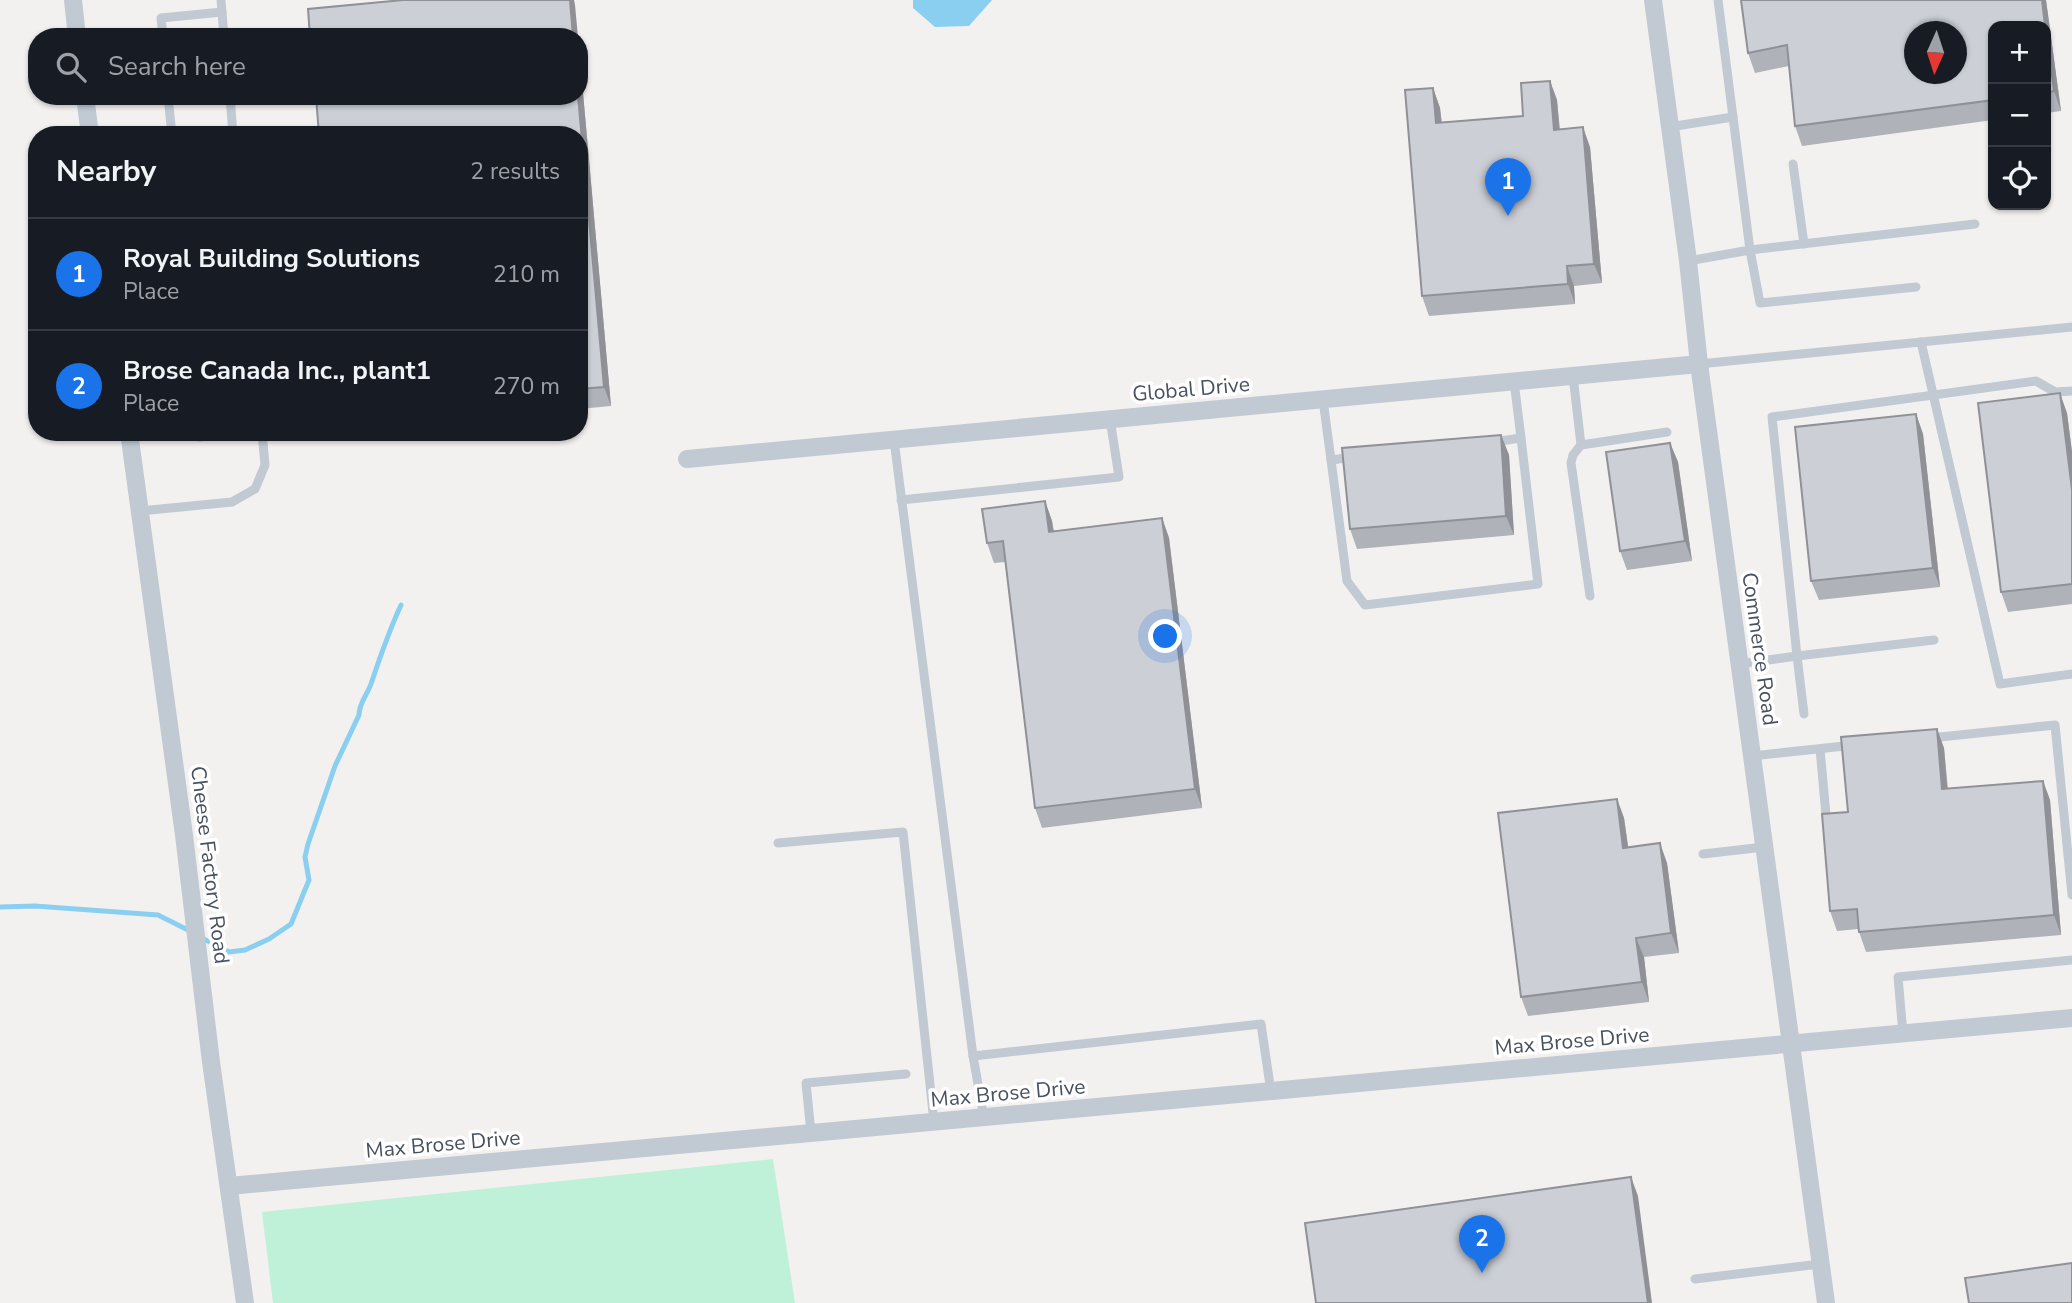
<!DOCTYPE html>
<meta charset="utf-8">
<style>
body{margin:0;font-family:"Nunito Sans",sans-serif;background:#242831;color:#f1f3f6}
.controls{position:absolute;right:21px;top:21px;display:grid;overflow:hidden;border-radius:14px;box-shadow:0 2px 5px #0004}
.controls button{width:63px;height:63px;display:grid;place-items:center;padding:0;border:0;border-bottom:2px solid #363941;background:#171b24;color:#f1f3f6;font:35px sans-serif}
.compass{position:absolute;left:1904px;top:21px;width:63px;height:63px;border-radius:50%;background:#171b24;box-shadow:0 2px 5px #0004;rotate:183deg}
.you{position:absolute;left:1166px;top:637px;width:24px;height:24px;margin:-18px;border:5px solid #fff;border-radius:50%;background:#1a73e8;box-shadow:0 0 0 10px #1a73e833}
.badge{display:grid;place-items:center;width:46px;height:46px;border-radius:50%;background:#1a73e8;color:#fff;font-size:23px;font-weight:700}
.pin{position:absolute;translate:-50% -58px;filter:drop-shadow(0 2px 4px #0008)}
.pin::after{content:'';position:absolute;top:37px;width:24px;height:21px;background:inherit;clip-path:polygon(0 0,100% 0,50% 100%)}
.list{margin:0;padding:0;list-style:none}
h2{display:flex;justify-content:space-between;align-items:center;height:91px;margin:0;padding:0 28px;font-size:30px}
h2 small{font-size:23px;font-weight:400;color:#9ea1a6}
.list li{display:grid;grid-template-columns:46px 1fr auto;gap:21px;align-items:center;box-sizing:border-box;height:112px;padding:0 28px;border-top:2px solid #363941}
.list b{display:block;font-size:26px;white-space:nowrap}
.list p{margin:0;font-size:23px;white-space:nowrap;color:#9ea1a6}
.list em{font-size:23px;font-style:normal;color:#9ea1a6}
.icon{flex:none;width:38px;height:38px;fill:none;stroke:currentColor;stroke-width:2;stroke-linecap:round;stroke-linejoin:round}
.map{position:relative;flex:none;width:2072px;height:1303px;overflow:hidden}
.search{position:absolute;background:#171b24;box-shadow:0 2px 5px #0004;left:28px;top:28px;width:560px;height:77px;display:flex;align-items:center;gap:18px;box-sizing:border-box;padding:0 24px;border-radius:28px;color:#9ea1a6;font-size:26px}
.panel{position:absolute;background:#171b24;box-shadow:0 2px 5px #0004;left:28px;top:126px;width:560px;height:315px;border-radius:28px}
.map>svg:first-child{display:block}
</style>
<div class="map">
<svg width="2072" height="1303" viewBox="0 0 2072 1303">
<rect width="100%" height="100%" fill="#f3f1f0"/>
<!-- green -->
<polygon fill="#bef1d8" points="773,1159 795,1303 273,1303 262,1212"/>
<!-- water -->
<polygon fill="#8acfef" points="913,0 992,0 969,26 935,27 913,8"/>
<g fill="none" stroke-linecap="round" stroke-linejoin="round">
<!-- stream -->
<g stroke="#8acfef" stroke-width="5">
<polyline points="0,907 35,906 158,915 192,932"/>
<path d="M200,937L229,952L245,950L269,939L291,924L309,880L305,857L308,844L335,766L359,715C359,703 367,695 371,684C380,657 389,631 401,605"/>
</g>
<!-- service -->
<g stroke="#c1c9d3" stroke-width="9">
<polyline points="221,0 224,37"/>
<polyline points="163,37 161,18 222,12"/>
<polyline points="168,96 172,135"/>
<polyline points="230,96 233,135"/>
<polyline points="1669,127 1733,117"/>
<polyline points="1793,164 1804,244"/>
<polyline points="1688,261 1750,250 1718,0"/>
<polyline points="1916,287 1760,303 1750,250 1975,224"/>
<polyline points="1921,342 2000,684 2072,674"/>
<polyline points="1699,364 2072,327"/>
<polyline points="1573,376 1581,445 1667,432"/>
<polyline points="1323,400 1331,460 1354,457"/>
<polyline points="199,432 199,437 253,432"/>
<polyline points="894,440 973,1056 1261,1024 1271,1092"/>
<polyline points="1493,442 1521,438 1514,381"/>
<polyline points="1581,445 1573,455 1571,463 1590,596"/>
<polyline points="1331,460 1347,581 1365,605 1538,584 1521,438"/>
<polyline points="901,500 1119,477 1110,419"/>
<polyline points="140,511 232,502 255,489 265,465 262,432"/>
<polyline points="1934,640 1797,656 1772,417 2036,381 2055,392 2072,391"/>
<polyline points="1739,664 1797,656 1804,714"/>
<polyline points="1930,738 2055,725 2072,895"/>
<polyline points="1820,749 1826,815"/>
<polyline points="1751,756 1854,745"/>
<polyline points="778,843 903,832 934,1122"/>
<polyline points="1703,854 1764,847"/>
<polyline points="1903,1034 1898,977 2072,960"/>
<polyline points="973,1056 984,1118"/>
<polyline points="811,1133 806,1083 906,1074"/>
<polyline points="1695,1279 1820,1264"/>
</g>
<!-- minor -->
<g stroke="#c1c9d3" stroke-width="18">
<polyline points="73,0 77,37"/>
<polyline points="1653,0 1688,261 1699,364 1826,1303"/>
<polyline points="85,96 90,135"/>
<polyline points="129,432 184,835 211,1062 245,1303"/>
<polyline points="687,459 1699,364"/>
<polyline points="229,1186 2072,1018"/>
</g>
</g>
<!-- wall -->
<g fill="#afb2b8">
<polygon points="1741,0 2046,0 2061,111 2046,113 2046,26 1993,26 1993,120 1802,146 1795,126 1789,66 1755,73 1748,53"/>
<polygon points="579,48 611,406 579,409"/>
<polygon points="1550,81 1557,100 1560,129 1590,147 1602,283 1574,286 1575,304 1429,316 1422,296 1433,88 1440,108 1442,122 1523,116"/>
<polygon points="2067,413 2072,452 2072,604 2008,612 2001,592"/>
<polygon points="1916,414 1923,434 1940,587 1819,600 1811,581"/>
<polygon points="1501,435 1509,455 1514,535 1357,549 1350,529"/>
<polygon points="1670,443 1678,462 1692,561 1627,570 1620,551"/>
<polygon points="1045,501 1052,521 1054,531 1162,518 1169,538 1202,808 1042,828 1035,808 1005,562 994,563 987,543"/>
<polygon points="1937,729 1944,748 1948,789 2043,781 2050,800 2061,935 1866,952 1858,929 1837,931 1830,911 1848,812"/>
<polygon points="1617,799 1624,818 1628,847 1667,863 1679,953 1644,957 1649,1002 1528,1016 1521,997"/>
</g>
<!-- shaded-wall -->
<g fill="#8f9196">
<polygon points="570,0 574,0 575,5 578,37 573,37"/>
<polygon points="2042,0 2046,0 2061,111 2054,91"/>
<polygon points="579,48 611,406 604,387 578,96 579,96"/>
<polygon points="1550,81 1557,100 1561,149 1554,130"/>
<polygon points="1433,88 1440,108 1443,142 1436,123"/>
<polygon points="1583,127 1590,147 1602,283 1594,264"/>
<polygon points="1567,266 1574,286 1575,304 1568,284"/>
<polygon points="2060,393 2067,413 2072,452 2072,490"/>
<polygon points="1916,414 1923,434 1940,587 1933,568"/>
<polygon points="1501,435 1509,455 1514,535 1506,516"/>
<polygon points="1670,443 1678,462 1692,561 1685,541"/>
<polygon points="1045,501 1052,521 1056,552 1049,532"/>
<polygon points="1162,518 1169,538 1202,808 1195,789"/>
<polygon points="1937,729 1944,748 1949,809 1942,789"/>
<polygon points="2043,781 2050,800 2061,935 2054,915"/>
<polygon points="1617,799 1624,818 1631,867 1623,848"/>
<polygon points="1660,843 1667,863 1679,953 1671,933"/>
<polygon points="1636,938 1644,957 1649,1002 1642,982"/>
<polygon points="1631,1177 1638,1196 1652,1303 1648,1303"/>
</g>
<!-- building -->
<g fill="#cccfd6" stroke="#8f9196" stroke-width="2" fill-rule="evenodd">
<polygon points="403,0 570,0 573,37 310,37 308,9"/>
<path d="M1741,0H2042L2045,26H1993V100L1795,126L1787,45L1748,53ZM1914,32H1956V74H1914Z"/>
<polygon points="2046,29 2054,91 2046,93"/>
<polygon points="1550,81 1554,130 1583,127 1594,264 1567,266 1568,284 1422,296 1405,90 1433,88 1436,123 1523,116 1521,83"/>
<polygon points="316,96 578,96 604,387 579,389 579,135 319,135"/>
<polygon points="2060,393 2072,490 2072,584 2001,592 1978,403"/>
<polygon points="1916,414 1933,568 1811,581 1795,427"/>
<polygon points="1501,435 1506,516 1350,529 1342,448"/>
<polygon points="1670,443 1685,541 1620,551 1606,452"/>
<polygon points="1045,501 1049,532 1162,518 1195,789 1035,808 1003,541 987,543 982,509"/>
<polygon points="1937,729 1942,789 2043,781 2054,915 1859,932 1857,909 1830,911 1822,814 1848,812 1841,737"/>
<polygon points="1617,799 1623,848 1660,843 1671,933 1636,938 1642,982 1521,997 1498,813"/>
<polygon points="1631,1177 1648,1303 1316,1303 1305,1223"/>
<polygon points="2072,1263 2072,1303 1969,1303 1965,1278"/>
</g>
<g text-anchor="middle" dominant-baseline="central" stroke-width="7" stroke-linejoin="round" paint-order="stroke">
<!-- street labels -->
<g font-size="21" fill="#48515f" stroke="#fff">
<text transform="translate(1191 389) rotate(-5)">Global Drive</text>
<text transform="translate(1760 649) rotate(82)">Commerce Road</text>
<text transform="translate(210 865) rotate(83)">Cheese Factory Road</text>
<text transform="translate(1572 1041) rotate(-5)">Max Brose Drive</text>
<text transform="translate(1008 1093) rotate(-5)">Max Brose Drive</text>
<text transform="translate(443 1144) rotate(-5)">Max Brose Drive</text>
</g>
</g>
</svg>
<div class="controls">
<button>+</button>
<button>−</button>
<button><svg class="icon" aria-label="locate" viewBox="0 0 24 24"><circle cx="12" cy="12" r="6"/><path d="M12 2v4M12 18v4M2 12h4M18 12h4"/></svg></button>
</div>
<svg class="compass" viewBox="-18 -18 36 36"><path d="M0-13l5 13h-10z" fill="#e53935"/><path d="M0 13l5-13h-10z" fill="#9ea1a6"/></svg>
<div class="you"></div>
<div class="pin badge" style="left:1508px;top:216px">1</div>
<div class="pin badge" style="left:1482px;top:1273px">2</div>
<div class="search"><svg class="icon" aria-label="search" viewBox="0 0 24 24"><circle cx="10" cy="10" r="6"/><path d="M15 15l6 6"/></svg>Search here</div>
<section class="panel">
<h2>Nearby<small>2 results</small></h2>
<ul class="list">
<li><span class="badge">1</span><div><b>Royal Building Solutions</b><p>Place</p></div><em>210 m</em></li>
<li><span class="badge">2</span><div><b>Brose Canada Inc., plant1</b><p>Place</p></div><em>270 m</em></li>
</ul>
</section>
</div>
